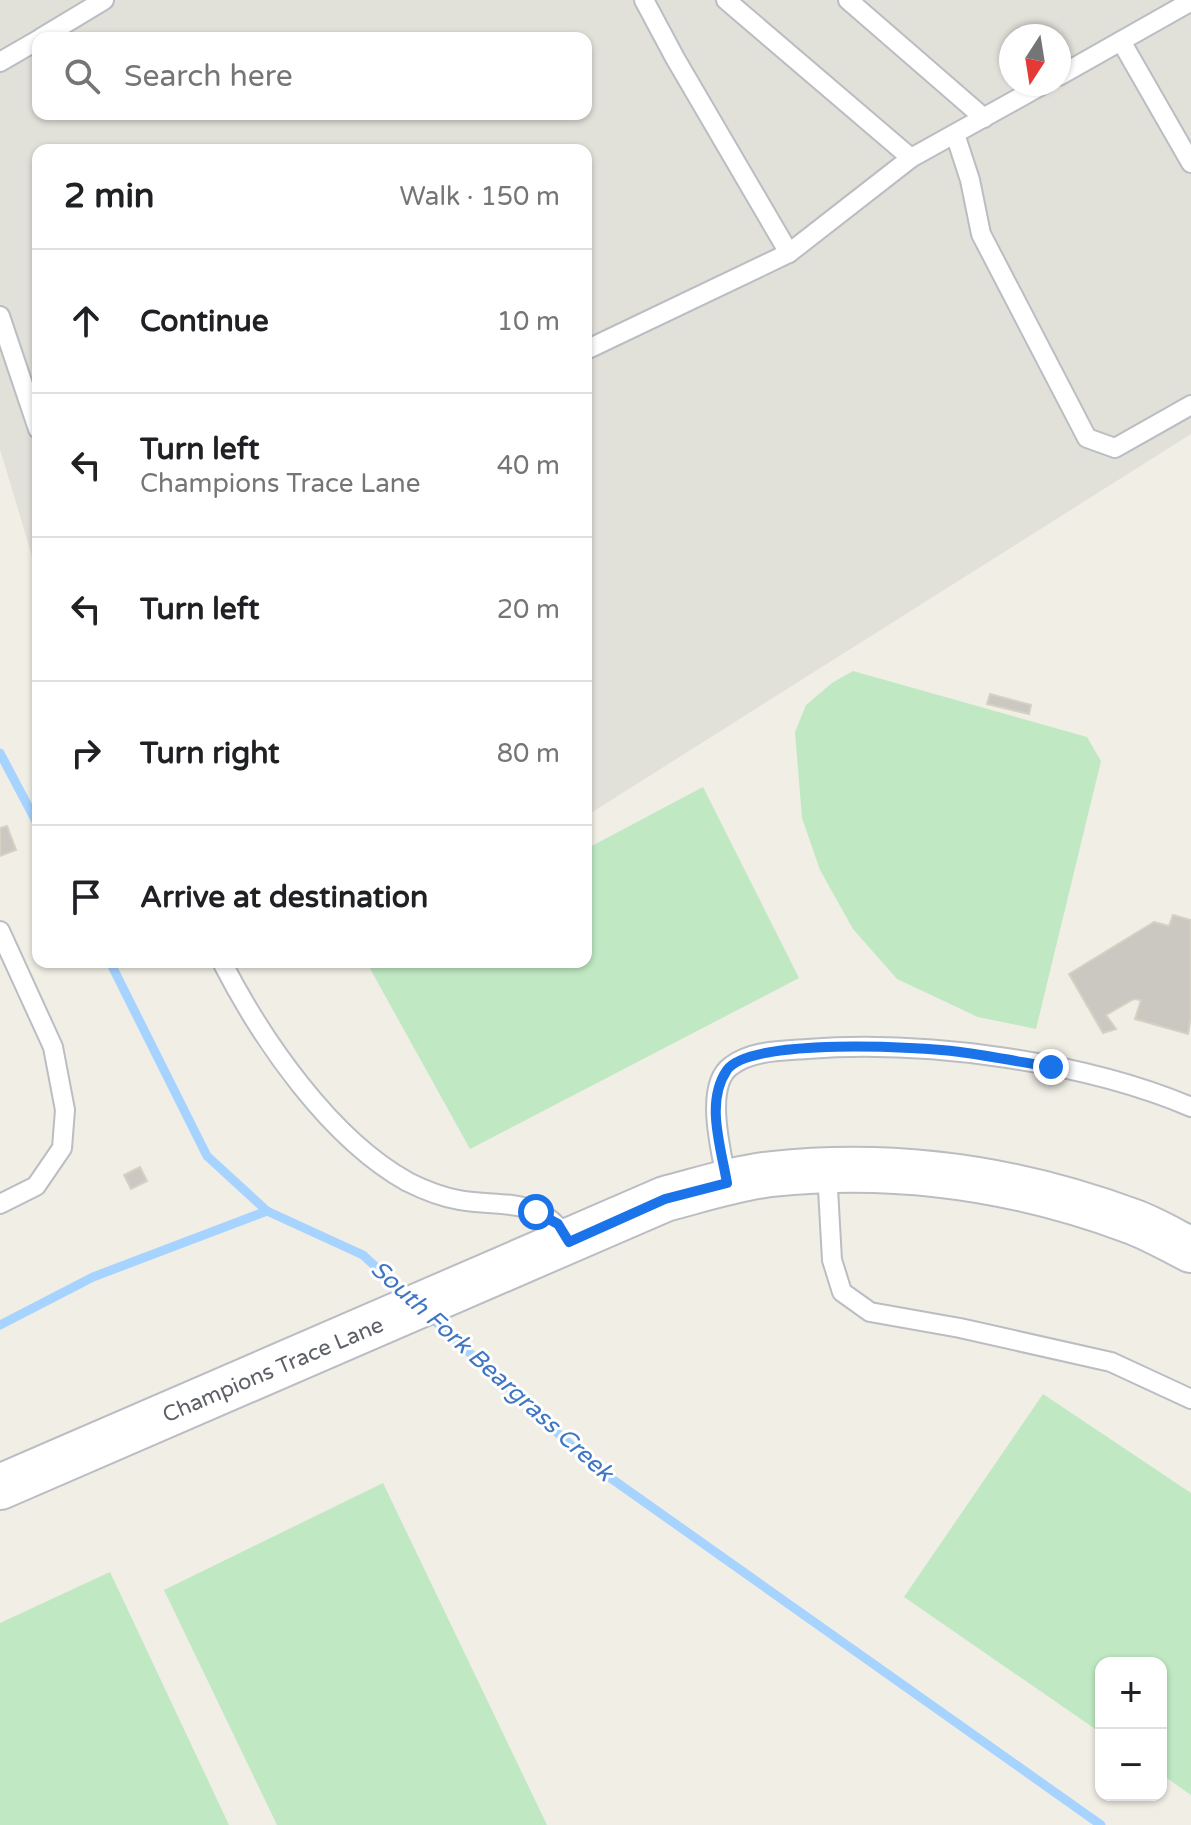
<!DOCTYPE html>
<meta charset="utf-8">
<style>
body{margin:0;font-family:"Varela Round",sans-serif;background:#f6f6f6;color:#202124}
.controls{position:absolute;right:24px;bottom:24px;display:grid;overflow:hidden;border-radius:16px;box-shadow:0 2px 6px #0004}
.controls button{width:72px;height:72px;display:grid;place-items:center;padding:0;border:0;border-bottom:2px solid #e0e0e0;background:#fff;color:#202124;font:40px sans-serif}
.compass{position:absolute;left:999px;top:24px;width:72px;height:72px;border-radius:50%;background:#fff;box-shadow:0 2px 6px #0004;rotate:192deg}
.stop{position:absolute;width:24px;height:24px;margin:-18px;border:6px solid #1a73e8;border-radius:50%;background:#fff}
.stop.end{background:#1a73e8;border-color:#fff;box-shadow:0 2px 8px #0008}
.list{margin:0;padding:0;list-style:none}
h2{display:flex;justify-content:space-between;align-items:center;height:104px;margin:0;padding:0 32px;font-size:34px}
h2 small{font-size:26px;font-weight:400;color:#757577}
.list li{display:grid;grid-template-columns:52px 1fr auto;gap:24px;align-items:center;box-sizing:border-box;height:144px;padding:0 32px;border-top:2px solid #e0e0e0}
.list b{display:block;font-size:30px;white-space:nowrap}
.list p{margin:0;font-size:26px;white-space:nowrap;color:#757577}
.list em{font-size:26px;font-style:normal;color:#757577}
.icon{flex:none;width:44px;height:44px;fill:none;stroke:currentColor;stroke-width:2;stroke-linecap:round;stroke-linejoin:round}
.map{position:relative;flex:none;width:1191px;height:1825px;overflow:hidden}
.search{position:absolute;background:#fff;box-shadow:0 2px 6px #0004;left:32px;top:32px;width:560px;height:88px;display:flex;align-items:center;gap:20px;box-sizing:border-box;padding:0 28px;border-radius:16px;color:#757577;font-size:30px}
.panel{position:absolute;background:#fff;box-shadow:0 2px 6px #0004;left:32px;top:144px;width:560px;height:824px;border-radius:16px}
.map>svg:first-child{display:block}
</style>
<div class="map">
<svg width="1191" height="1825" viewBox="0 0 1191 1825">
<rect width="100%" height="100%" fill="#f0eee5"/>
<!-- industrial -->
<path fill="#e1e0d9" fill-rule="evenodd" d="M0,0H1191V434L586,816V150H38V576L0,449ZM1011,36H1059V84H1011ZM38,38H586V114H38Z"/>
<!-- green -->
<g fill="#c0e9c3">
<polygon points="853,671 1087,737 1101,761 1036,1029 978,1017 897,979 853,929 820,870 802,818 795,732 806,705 832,683"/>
<polygon points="703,787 799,978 470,1149 368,965 375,962 586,962 586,849"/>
<polygon points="1043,1394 1191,1493 1191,1795 1161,1774 1161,1663 1101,1663 1101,1733 904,1597"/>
<polygon points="383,1483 547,1825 277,1825 164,1590"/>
<polygon points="110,1572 229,1825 0,1825 0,1623"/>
</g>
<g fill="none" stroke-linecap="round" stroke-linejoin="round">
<!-- stream -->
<g stroke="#a6d3ff" stroke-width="9">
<polyline points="0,753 38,825"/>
<polyline points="110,962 207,1156 267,1211"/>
<polyline points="427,1314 595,1467 1101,1825"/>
<polyline points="0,1325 93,1277 267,1211 363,1255 407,1296"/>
</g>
</g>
<!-- building -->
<g fill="#cbc8c2" stroke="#d5d1c3" stroke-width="2">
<polygon points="990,694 1031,705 1029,714 987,704"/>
<polygon points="7,826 16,850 0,856 0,828"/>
<polygon points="1173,915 1191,920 1191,1017 1188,1034 1135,1019 1141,1000 1134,999 1106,1015 1116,1029 1103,1033 1069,974 1154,922 1169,926"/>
<polygon points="140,1167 147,1181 131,1189 124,1175"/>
</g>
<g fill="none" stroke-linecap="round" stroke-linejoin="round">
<!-- service casing -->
<g stroke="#babdc2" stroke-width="22">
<g id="service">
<polyline points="644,0 675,58 789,253 911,158"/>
<polyline points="726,0 911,158 1044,84"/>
<polyline points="848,0 984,118"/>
<polyline points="41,38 104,0"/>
<polyline points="1121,41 1191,163"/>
<polyline points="0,62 38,40"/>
<polyline points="1059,76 1188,3 1189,0"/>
<polyline points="955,134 970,180 981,234 1087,438 1115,448 1191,405"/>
<polyline points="0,316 38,429"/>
<polyline points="586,350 789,253"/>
<polyline points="0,931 53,1047 65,1110 62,1148 36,1186 0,1204"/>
<path d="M222,962C262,1040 330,1139 408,1182C424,1190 442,1197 459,1200C503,1208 539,1195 568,1240"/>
<polyline points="827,1171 832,1260 842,1292 870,1312 960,1328 1111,1362 1191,1399"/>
<path d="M727,1183C722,1154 703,1086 731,1066C752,1050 782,1051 807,1049C925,1040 1082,1061 1191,1107"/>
</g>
</g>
<!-- tertiary casing -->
<g stroke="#babdc2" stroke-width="48">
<path id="tertiary" d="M0,1487L665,1199C700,1190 736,1178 772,1174C894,1161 1015,1178 1131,1221C1151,1228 1171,1240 1191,1250"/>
</g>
<!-- service -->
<use href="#service" stroke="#fff" stroke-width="18"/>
<!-- tertiary -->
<use href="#tertiary" stroke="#fff" stroke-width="44"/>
</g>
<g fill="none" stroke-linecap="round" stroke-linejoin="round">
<!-- route -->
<path stroke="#1a73e8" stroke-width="10" d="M536,1212L558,1224L569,1242L665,1199L727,1183C721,1147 705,1102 727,1070C750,1037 920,1047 960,1052C990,1056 1021,1062 1051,1067"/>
</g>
<g text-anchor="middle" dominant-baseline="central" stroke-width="6" stroke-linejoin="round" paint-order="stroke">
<!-- street labels -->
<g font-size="22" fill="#5d6067" stroke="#fff">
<text transform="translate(273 1370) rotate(-23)">Champions Trace Lane</text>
</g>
<!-- water labels -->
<g font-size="24" font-style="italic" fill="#3e76c3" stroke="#fff">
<text transform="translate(492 1371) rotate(42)">South Fork Beargrass Creek</text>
</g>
</g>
</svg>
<div class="controls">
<button>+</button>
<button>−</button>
</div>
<svg class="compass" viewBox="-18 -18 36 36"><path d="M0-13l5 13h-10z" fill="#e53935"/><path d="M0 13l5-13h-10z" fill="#757577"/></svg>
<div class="stop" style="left:536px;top:1212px"></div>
<div class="stop end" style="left:1051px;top:1067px"></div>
<div class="search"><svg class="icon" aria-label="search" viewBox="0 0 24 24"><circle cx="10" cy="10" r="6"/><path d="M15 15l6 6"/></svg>Search here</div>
<section class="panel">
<h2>2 min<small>Walk · 150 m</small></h2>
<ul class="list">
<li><svg class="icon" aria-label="ahead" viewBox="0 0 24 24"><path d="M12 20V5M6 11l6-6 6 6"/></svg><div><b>Continue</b></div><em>10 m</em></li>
<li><svg class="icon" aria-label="left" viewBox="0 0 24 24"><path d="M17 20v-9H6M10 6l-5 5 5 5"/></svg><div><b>Turn left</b><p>Champions Trace Lane</p></div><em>40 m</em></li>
<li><svg class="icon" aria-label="left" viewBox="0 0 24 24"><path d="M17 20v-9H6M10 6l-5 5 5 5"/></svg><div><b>Turn left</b></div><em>20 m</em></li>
<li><svg class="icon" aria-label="right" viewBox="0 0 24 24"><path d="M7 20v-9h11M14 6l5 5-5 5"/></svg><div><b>Turn right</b></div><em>80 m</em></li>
<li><svg class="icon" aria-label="arrive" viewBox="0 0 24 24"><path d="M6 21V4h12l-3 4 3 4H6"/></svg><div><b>Arrive at destination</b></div></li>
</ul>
</section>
</div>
